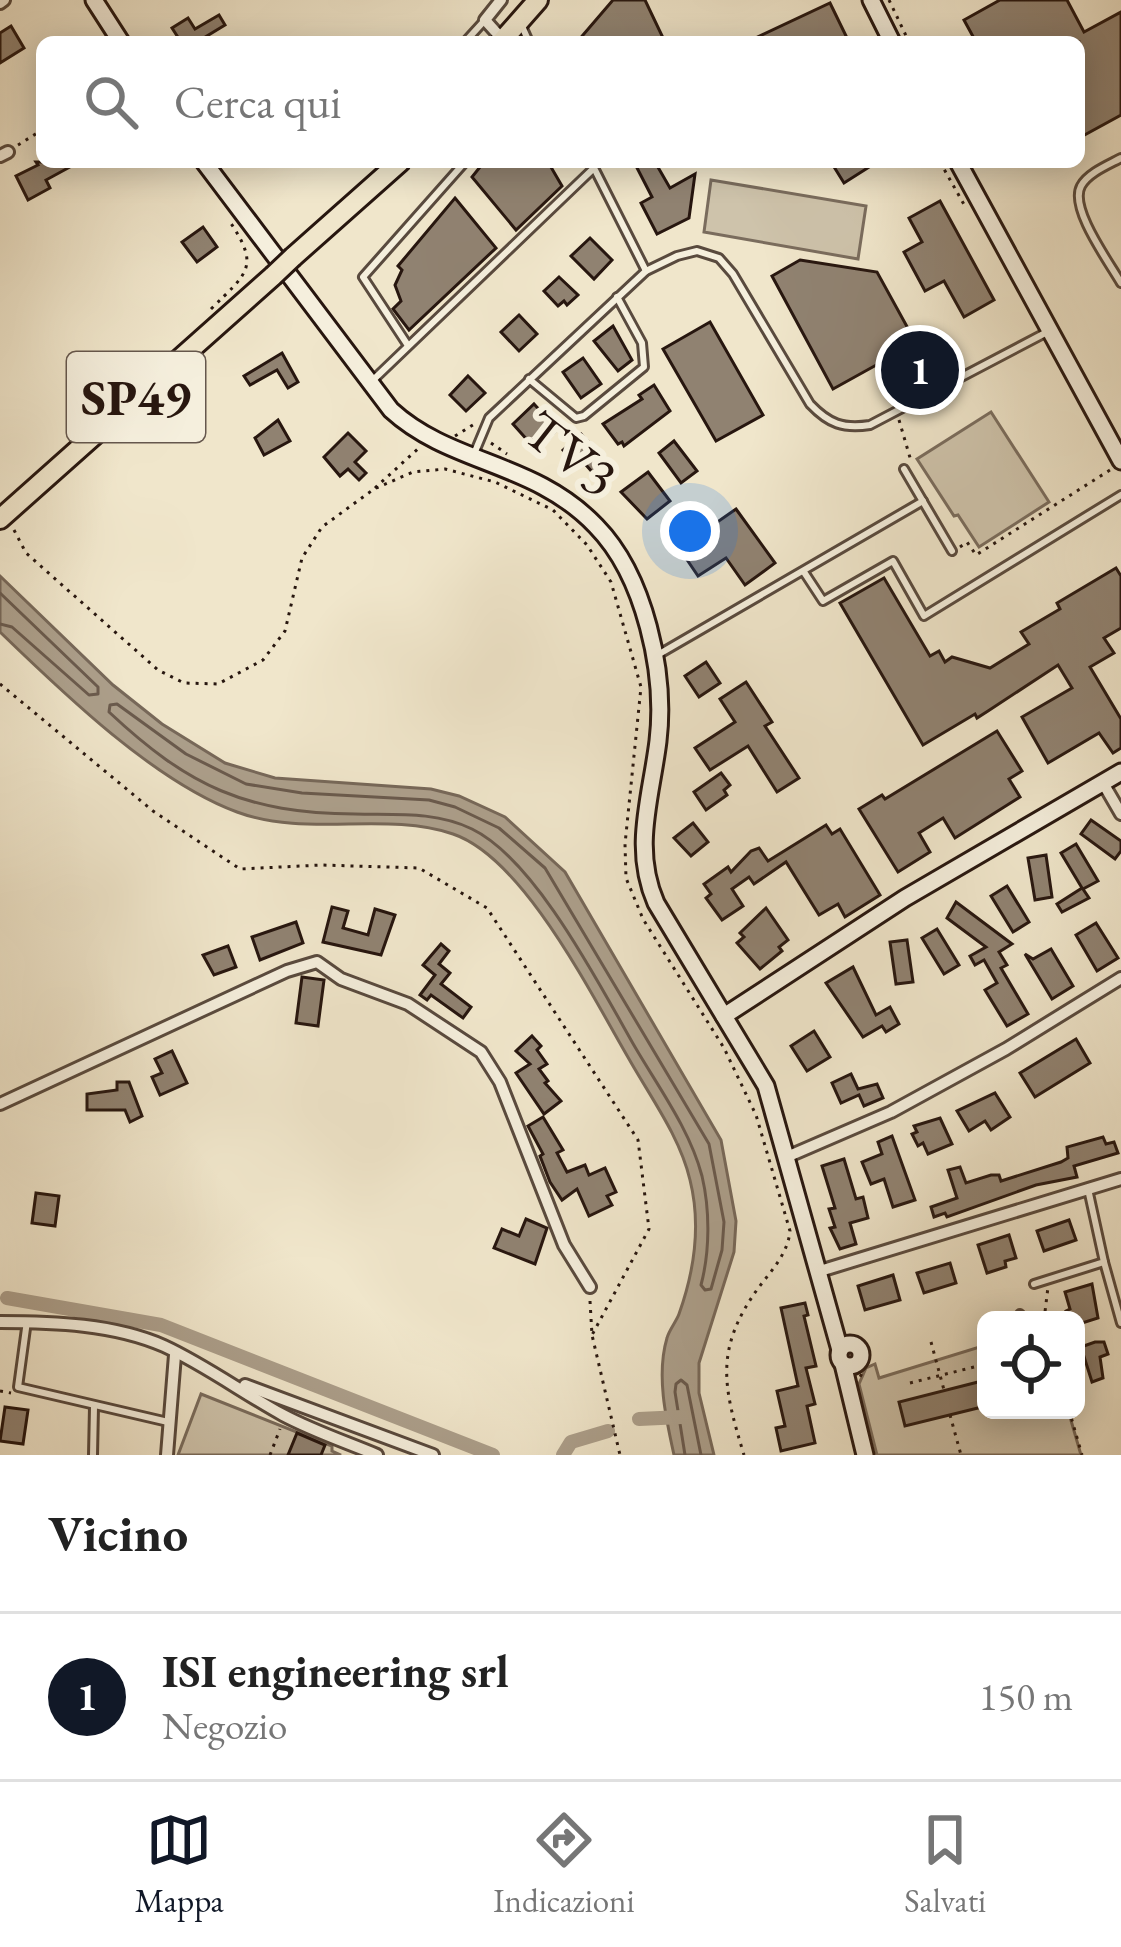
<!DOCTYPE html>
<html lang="it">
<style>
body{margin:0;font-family:"EB Garamond",serif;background:#f2f2f2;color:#222}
.controls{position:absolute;right:36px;bottom:36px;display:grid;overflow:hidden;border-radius:18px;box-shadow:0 6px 30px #0003}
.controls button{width:108px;height:108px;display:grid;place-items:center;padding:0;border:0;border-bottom:3px solid #e0e0e0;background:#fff;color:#222;font:60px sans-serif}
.you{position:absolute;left:690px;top:531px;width:42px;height:42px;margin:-30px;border:9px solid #fff;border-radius:50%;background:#1a73e8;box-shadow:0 0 0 18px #1a73e833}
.badge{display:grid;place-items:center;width:78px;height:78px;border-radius:50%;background:#111827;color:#fff;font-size:39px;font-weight:700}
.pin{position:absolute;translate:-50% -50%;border:6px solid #fff;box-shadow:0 3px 12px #0006}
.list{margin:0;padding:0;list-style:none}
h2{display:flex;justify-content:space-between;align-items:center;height:156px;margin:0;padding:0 48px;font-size:51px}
h2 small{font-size:39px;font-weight:400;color:#767676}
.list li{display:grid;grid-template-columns:78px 1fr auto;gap:36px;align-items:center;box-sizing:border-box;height:168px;padding:0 48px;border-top:3px solid #e0e0e0}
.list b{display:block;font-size:45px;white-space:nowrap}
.list p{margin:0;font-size:39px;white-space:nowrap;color:#767676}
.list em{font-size:39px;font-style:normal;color:#767676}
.icon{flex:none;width:66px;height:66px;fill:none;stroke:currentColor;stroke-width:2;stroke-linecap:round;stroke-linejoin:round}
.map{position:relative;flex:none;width:1121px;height:1455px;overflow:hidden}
.search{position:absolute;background:#fff;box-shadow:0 6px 30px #0003;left:36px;right:36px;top:36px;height:132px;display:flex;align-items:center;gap:30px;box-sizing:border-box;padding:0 42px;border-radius:18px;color:#767676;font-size:45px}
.sheet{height:324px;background:#fff}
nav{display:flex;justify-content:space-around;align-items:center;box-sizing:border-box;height:168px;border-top:3px solid #e0e0e0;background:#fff;font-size:33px;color:#767676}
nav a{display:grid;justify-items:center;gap:6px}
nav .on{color:#111827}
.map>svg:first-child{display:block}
</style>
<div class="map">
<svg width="1121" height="1455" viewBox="0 0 1121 1455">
<rect width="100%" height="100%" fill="#f0e6cb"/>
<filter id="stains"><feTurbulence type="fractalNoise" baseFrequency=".00167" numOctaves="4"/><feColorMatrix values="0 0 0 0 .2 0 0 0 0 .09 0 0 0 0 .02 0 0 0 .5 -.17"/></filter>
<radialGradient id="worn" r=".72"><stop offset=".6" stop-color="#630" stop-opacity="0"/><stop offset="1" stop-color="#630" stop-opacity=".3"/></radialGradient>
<!-- green -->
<g fill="#cec3ab" stroke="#7a6c5d" stroke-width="3">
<polygon points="711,180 866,206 858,259 704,232"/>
<polygon points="991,412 1049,502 979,547 958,515 954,516 917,459"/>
<polygon points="986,1345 986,1410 1068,1410 1081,1455 877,1455 859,1384 866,1368 875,1364 879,1378"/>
<polygon points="201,1394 332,1446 332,1451 341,1455 178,1455"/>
</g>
<!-- water -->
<path fill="#ac9f8b" stroke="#776859" stroke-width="3" d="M0,576L113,685L162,724L225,763L275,778L431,789L459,796L505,817L565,872L721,1140L736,1221L734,1252L699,1363V1393L714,1455H674C666,1419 656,1375 667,1338C669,1330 676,1322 679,1314C694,1272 701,1224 690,1180C680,1137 651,1098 629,1059C592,996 524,858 453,834C384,811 307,838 237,812C155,782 63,693 0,632Z"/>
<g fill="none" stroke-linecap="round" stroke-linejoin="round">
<!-- shore -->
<g stroke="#6a5a4d" stroke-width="3">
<polyline points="0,593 98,687 98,694 89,695 12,627 0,624"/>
<path d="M117,704L186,754L246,784L302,793L429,800L455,807L499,828L545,868L709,1144L724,1222L722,1250L711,1289L705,1290L701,1285C710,1251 710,1210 702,1176C690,1130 659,1088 635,1047C600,986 536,860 472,829C435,811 395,815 355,814C246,813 189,787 109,712L110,705Z"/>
<polyline points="685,1455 675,1392 676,1384 681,1380 687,1385 701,1455"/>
</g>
<!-- canal -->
<g stroke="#ac9f8b" stroke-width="14">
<polyline points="7,1298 161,1325 493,1455"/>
<polyline points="639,1419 682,1417"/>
<polyline points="563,1455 571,1442 608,1431"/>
</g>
</g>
<!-- building -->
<g fill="#908271" stroke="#27160f" stroke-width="3">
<polygon points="613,0 645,0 665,42 577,42"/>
<polygon points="1000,0 1067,0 1084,32 1121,12 1121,115 1079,138 1079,42 976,42 964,20"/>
<polygon points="830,3 849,42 747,42"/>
<polygon points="219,15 225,25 197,42 181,42 172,28 188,18 195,29"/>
<polygon points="11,26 24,48 0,63 0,33"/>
<polygon points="36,162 79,162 46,180 50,188 28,200 16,176 38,165"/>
<polygon points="484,162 548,162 562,186 516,230 472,177"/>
<polygon points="634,162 655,162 670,188 695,174 689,218 657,234 641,203 652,197"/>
<polygon points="831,162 877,162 844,183"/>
<polygon points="455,198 496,248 409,330 393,309 401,301 395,285 402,270 398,266"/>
<polygon points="940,201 994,300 964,317 944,281 925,291 904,252 922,242 909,218"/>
<polygon points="203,227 217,247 197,262 182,242"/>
<polygon points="590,238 612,260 594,279 571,256"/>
<polygon points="800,260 877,272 916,343 833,389 772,276"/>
<polygon points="559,277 578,295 567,305 564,301 558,306 544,291"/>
<polygon points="519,315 537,334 519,351 501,332"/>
<polygon points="710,322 763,415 716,441 663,349"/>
<polygon points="613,326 632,360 618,371 594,341"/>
<polygon points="282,353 298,382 288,388 277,370 250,385 244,376"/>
<polygon points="583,358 601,384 581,398 563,372"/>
<polygon points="468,376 485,393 466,411 450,395"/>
<polygon points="654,385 670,411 624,446 622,442 618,444 603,424 642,399 639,395"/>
<polygon points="534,404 557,429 538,452 513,424"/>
<polygon points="278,420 290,441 264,455 255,438"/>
<polygon points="348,433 366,451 355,462 366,473 359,480 348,469 340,476 324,457"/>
<polygon points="581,434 607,462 594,474 579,457 574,462 563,450"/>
<polygon points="674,441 697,471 681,483 659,453"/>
<polygon points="648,472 670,501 647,519 621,492"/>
<polygon points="736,509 775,563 745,585 726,558 698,576 675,542 702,524 706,530"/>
<polygon points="1116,568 1121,576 1121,628 1104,638 1114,653 1090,667 1121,719 1121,748 1113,753 1099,733 1048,763 1022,717 1072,688 1058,665 988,711 977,718 975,714 923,745 840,603 884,578 930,656 939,651 945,662 952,657 990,668 1029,644 1021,632 1060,609 1057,603"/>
<polygon points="706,662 720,683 699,697 685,676"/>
<polygon points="746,682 772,722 765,726 799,778 777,792 748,746 710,770 695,748 735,722 720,699"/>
<polygon points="997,731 1022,771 1009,779 1020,797 955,838 943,818 919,833 930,852 898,872 859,809 882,795 885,799"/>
<polygon points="721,773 730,785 724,790 727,795 706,810 694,792"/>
<polygon points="1091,820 1121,841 1121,851 1115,859 1081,834"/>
<polygon points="693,823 708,842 691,856 674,838"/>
<polygon points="826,825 832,834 840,829 880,895 845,917 838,904 819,915 786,862 754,884 749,877 732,889 743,906 722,920 706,898 711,894 704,884 728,867 731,872 751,851 759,848 768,861"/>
<polygon points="1076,844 1098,881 1083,889 1089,898 1062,912 1057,904 1082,888 1061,853"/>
<polygon points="1046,855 1052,897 1035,900 1028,858"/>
<polygon points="1007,886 1029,922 1013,932 991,896"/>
<polygon points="956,902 1012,944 999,952 1007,965 1001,968 1028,1014 1007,1026 985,990 997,983 984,960 975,965 970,956 986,947 947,918"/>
<polygon points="332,907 348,911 343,928 368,935 375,909 395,915 381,955 323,942"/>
<polygon points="766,908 788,940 779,947 782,951 760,969 737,943 744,937 740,933"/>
<polygon points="296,922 303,943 260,960 252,937"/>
<polygon points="1096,923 1118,958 1097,971 1076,935"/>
<polygon points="937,929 959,965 944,974 922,938"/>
<polygon points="907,940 913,982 896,984 890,942"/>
<polygon points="441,944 449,951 439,964 450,973 441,984 471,1007 463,1018 431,995 427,1000 420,995 435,975 423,965"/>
<polygon points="228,946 236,967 214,975 203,955"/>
<polygon points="1051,949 1073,986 1052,999 1025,954 1033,959"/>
<polygon points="853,967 876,1015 890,1007 899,1024 886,1032 882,1026 863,1037 826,983"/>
<polygon points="302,977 324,980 318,1026 296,1023"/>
<polygon points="814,1031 830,1057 807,1071 791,1046"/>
<polygon points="532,1036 541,1046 537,1050 547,1064 539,1069 548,1081 545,1083 561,1101 544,1114 516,1073 530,1064 516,1051"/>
<polygon points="1076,1039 1090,1063 1035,1097 1020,1073"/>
<polygon points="172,1051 187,1083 160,1095 152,1077 162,1073 155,1059"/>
<polygon points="851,1074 858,1089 877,1084 883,1098 864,1106 859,1095 841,1103 832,1083"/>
<polygon points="117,1082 129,1082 142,1116 130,1122 125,1110 87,1110 87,1094 117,1090"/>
<polygon points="995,1093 1010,1117 991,1130 985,1121 969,1131 957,1111"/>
<polygon points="543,1117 563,1150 557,1153 567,1172 585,1165 589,1175 605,1168 616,1192 607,1196 612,1205 589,1216 577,1189 562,1200 550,1182 540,1156 543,1154 528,1126"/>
<polygon points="940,1118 952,1144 928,1154 923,1143 918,1146 912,1134 917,1132 914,1126"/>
<polygon points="892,1136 915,1200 893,1207 884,1179 871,1184 862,1162 882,1154 878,1142"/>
<polygon points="1103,1137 1106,1144 1114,1142 1118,1153 1074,1166 1077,1177 1036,1185 947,1217 945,1213 934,1217 931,1207 957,1198 948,1170 960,1167 966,1183 991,1175 999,1175 1001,1181 1061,1162 1068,1158 1067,1147"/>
<polygon points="844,1159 856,1199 863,1197 868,1218 850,1223 856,1244 840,1249 830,1228 835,1227 829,1209 835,1208 822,1166"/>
<polygon points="36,1193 59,1196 55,1226 32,1223"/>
<polygon points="526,1219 547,1228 535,1264 494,1248 502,1229 519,1236"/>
<polygon points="1069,1220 1076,1240 1044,1251 1037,1231"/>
<polygon points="1009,1235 1016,1258 1005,1261 1006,1267 987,1273 978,1245"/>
<polygon points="950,1263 956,1283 924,1293 917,1273"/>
<polygon points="893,1275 900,1300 865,1310 858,1286"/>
<polygon points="1092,1284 1098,1318 1076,1325 1076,1320 1069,1320 1066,1311 1070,1309 1065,1292"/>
<polygon points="805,1303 808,1315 804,1316 816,1366 806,1368 815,1404 807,1406 815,1443 781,1451 776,1428 785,1426 777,1391 798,1386 781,1308"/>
<polygon points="1095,1342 1104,1342 1108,1354 1100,1357 1103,1378 1092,1382 1081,1347"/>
<polygon points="986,1380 986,1406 905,1426 899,1402"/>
<polygon points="5,1407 28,1410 23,1444 0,1441"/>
<polygon points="297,1433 325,1445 321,1455 288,1455"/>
</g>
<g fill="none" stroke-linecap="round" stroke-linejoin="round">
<!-- lane casing -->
<g stroke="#594a3e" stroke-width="12">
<g id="lane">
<polyline points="521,24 529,42"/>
<polyline points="465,42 485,20"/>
<path d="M1121,158C1108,165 1088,173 1081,186C1069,208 1109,262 1121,283"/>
<polyline points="591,162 646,271"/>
<polyline points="407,344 363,277 465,162"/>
<polyline points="529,379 576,418 584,416 644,367 642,343 617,297"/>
<polyline points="371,382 594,168"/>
<path d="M474,454L489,418L646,271L677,256L697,251L719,258L733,274L810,404C829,424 843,429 870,425L1049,331"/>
<polyline points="904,469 952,551"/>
<polyline points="804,572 823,601 893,561 924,616 1121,495"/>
<polyline points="661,653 923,501"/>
<polyline points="1104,1262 1121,1323"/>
<polyline points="1034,1284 1104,1262 1088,1189"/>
<polyline points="1020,1314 1022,1320"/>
<polyline points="27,1321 18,1387 168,1422"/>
<polyline points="1045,1410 1045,1411"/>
<polyline points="93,1455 94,1407"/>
</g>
</g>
<!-- street casing -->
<g stroke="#594a3e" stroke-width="16">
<g id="street">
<polyline points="501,0 485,20 503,40"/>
<polyline points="0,3 4,0"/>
<polyline points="0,156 8,152"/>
<polyline points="1103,783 1121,814"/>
<polyline points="0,1104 287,971 317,962 341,979 408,1004 481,1052 500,1082 564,1245 590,1287"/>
<polyline points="789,1156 891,1112 1006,1049 1121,978"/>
<polyline points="820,1271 1121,1179"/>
<path d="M0,1322C54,1322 114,1324 164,1346C205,1365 243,1393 283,1415C313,1431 346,1442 377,1455"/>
<polyline points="245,1385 433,1455"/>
<polyline points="167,1455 175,1355"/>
</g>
</g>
<!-- secondary casing -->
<g stroke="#27160f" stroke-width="21">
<g id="secondary">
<polyline points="94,0 121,42"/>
<polyline points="871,0 892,42"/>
<path d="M204,162L391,410C451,465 534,461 596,526C645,576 666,673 658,741C651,798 632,848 656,903L766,1086L840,1350"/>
<polyline points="958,162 1121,461"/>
<polyline points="724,1016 905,898 1121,772"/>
<circle cx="850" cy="1355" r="11"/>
<polyline points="843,1364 865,1455"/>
</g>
</g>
<!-- primary casing -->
<g stroke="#27160f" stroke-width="24">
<g id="primary">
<polyline points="501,42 538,0"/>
<polyline points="293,257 400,162"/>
<polyline points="0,519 273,276"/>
</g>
</g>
<!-- path -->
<g stroke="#27160f" stroke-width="3" stroke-dasharray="3 6" stroke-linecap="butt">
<polyline points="889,0 909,42"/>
<polyline points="18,145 42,130"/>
<polyline points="940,162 966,208"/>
<path d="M211,309C248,272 261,267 228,219"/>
<polyline points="899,420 911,461"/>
<polyline points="455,436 476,423"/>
<polyline points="491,443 507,454"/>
<polyline points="375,488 421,446"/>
<path d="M14,530L26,553L158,670L184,683L218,684L263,660L285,631L302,558L322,527L374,489L413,472L445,469L495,482L553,510L587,545L611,582L641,687L625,844L626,878L643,919L724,1048L756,1115L790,1231C788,1253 772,1270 759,1287C714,1349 723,1386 744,1455"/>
<polyline points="960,547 967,542 976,555 1110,470"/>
<polyline points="0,684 153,811 240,869 322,865 419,868 487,908 638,1140 649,1229 592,1335"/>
<polyline points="590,1301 592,1335 620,1455"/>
<polyline points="1044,1320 1048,1287"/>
<path d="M853,1336C872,1345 869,1361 860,1377"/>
<polyline points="931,1342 944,1390"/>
<polyline points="910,1383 986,1364"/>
<polyline points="0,1391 11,1393"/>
<polyline points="1069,1410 1082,1455"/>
<polyline points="950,1415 961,1455"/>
<polyline points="270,1455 280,1429"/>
</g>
<!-- lane -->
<use href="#lane" stroke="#f5efdd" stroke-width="6"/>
<!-- street -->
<use href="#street" stroke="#f5efdd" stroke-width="10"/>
<!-- secondary -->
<use href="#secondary" stroke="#f5efdd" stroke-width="15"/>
<!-- primary -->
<use href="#primary" stroke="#f0e6cb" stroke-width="18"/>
<!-- primary-bridge casing -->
<g stroke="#27160f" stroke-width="24" stroke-linecap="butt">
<polyline id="primary-bridge" points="273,276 293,257"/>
</g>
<!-- primary-bridge -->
<use href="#primary-bridge" stroke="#f0e6cb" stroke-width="18"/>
</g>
<g text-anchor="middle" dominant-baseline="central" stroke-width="12" stroke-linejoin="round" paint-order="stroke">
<!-- shield labels -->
<rect fill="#f5efdd" stroke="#65574d" stroke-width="3" x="67" y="352" width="138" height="90" rx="9"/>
<g font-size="51" font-weight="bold" fill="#27160f">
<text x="136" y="397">SP49</text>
</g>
<!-- street labels -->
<g font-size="54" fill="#27160f" stroke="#f5efdd">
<text transform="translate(571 453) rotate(38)">TV3</text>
</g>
</g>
<rect width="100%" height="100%" filter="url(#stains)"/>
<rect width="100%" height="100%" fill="url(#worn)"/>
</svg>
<div class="controls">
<button><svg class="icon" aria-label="locate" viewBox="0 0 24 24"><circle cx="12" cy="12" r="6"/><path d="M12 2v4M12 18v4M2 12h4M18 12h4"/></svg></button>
</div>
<div class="you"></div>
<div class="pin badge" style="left:920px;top:370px">1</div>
<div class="search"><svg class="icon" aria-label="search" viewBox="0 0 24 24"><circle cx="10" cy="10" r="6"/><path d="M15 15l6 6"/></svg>Cerca qui</div>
</div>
<section class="sheet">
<h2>Vicino<small></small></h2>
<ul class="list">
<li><span class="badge">1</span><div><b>ISI engineering srl</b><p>Negozio</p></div><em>150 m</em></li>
</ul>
</section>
<nav>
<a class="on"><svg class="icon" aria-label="map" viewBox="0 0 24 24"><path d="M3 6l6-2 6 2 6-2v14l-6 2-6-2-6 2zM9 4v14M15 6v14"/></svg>Mappa</a>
<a><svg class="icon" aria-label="directions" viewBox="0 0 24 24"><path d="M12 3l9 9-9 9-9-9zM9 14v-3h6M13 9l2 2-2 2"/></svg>Indicazioni</a>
<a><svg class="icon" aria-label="saved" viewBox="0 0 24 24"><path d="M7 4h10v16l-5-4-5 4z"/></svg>Salvati</a>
</nav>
